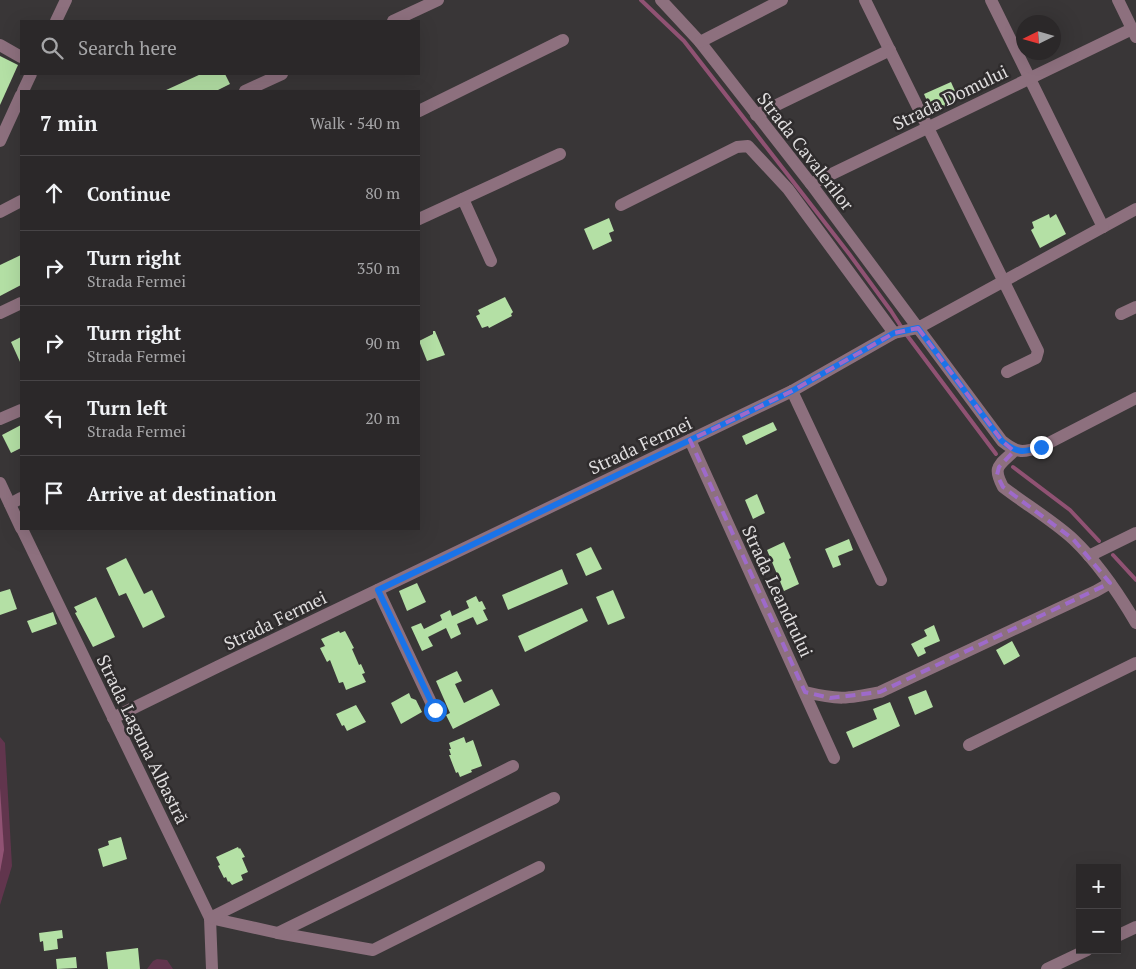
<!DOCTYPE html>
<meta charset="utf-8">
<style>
body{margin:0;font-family:"PT Serif",serif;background:#373435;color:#f1f3f6}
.controls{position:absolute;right:15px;bottom:15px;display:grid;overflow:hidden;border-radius:0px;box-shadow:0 5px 20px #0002}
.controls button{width:45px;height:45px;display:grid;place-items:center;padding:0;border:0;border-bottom:1px solid #474446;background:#2b2829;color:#f1f3f6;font:25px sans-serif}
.compass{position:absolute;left:1016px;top:15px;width:45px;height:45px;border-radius:50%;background:#2b2829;box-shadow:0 5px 20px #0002;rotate:265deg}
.stop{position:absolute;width:15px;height:15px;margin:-11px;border:4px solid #1a73e8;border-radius:50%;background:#fff}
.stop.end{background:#1a73e8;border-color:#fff;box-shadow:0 1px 5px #0008}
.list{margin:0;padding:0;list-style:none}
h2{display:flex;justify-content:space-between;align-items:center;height:65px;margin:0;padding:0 20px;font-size:21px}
h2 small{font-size:16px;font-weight:400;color:#a6a6a8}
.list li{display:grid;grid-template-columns:32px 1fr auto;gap:15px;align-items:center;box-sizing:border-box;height:75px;padding:0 20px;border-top:1px solid #474446}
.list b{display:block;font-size:19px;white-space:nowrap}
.list p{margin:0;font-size:16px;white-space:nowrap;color:#a6a6a8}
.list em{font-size:16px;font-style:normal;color:#a6a6a8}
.icon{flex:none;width:28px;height:28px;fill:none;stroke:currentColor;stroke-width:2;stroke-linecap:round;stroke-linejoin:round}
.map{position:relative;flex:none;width:1136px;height:969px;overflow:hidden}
.search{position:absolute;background:#2b2829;box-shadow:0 5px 20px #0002;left:20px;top:20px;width:400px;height:55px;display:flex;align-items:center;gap:12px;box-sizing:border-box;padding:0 18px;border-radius:0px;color:#a6a6a8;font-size:19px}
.panel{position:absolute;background:#2b2829;box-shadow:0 5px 20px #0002;left:20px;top:90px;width:400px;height:440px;border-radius:0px}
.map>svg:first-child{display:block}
</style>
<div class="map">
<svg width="1136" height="969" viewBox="0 0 1136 969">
<rect width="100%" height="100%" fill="#393637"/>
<!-- green -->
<g fill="#61354d">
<polygon points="0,737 5,743 12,866 0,905"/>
<polygon points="157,959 167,960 173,969 147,969 153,961"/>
</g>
<!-- water -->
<polygon fill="#905273" points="0,788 4,850 0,872"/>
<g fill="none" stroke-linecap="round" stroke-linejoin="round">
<!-- stream -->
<g stroke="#905273" stroke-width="4">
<polyline points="641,0 684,41 850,255 891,311 902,328"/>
<polyline points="906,334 996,454"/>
<polyline points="1013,467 1070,510 1099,541"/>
<polyline points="1113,555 1136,580"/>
</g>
</g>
<!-- building -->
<g fill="#b4e0a5">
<polygon points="0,56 18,65 0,105"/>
<polygon points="201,74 225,74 230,84 216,91 164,91"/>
<polygon points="951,82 959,100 932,112 924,94"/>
<polygon points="1049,214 1050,218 1056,214 1066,234 1040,248 1031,230 1034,228 1032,222"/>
<polygon points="609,218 614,231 609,233 612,241 593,250 584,229"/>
<polygon points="21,255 21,285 0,296 0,265"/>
<polygon points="505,297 513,312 511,314 512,316 489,328 488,326 482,328 476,316 480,314 478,310"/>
<polygon points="433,331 435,331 445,355 427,361 419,341 433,334"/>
<polygon points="21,337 21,364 11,342"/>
<polygon points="773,422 777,430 746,445 742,436"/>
<polygon points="21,425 21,448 11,453 2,435"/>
<polygon points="757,494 765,513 753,519 745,500"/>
<polygon points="849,539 853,550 838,556 841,565 833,568 825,549"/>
<polygon points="784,542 791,558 789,559 799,584 784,591 767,550"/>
<polygon points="591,547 602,569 586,576 576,554"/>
<polygon points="126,558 144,594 152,590 165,617 143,628 126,593 119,596 106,568"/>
<polygon points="562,569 568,584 508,610 502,595"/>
<polygon points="417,583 426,602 407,611 399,591"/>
<polygon points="10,589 17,609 0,615 0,592"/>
<polygon points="613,590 625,618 608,625 596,597"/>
<polygon points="476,596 479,602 482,601 486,609 483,610 488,620 477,625 473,617 457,624 461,634 451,639 446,628 428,637 433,646 422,651 411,627 421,623 424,629 442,620 440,615 450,610 452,616 469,608 466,601"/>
<polygon points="96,597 115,637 93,647 75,613 77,612 74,607"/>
<polygon points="582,608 588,621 525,652 518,636"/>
<polygon points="53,612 57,624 32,633 27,621"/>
<polygon points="934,625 940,641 924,648 926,653 918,657 911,644 927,636 924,630"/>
<polygon points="339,631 340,633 345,631 354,648 352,649 359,665 361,664 365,673 362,674 366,682 346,690 343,682 339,683 330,660 327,662 320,648 325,646 321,639"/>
<polygon points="1012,641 1020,656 1004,665 996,650"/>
<polygon points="457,671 462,681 455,684 464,703 492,689 500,705 453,729 446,715 450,713 436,681"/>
<polygon points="926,690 933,707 915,715 908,697"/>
<polygon points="409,693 411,698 416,700 422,712 401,724 391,703"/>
<polygon points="890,702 900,726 853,748 846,732 877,719 873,709"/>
<polygon points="356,705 366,722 347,731 344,725 342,726 336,714"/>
<polygon points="464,737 466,743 473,740 482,766 471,770 472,772 460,777 458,772 456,773 449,755 451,755 449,749 451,749 449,743"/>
<polygon points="121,837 127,859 103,867 98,849 109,845 108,841"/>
<polygon points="238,847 239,849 240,848 245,857 242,858 248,872 241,875 243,880 232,885 229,881 228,882 226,877 224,878 218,866 220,865 216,857"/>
<polygon points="62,930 63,938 57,939 58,949 44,951 43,941 40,942 39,933"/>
<polygon points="138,948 140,969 108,969 106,952"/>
<polygon points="76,957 77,968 57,969 56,959"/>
</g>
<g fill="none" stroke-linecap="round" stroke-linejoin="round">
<!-- minor -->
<g stroke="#8d707e" stroke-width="12">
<polyline points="661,0 700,42 811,184 918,328 1136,209"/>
<polyline points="865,0 1038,351 1036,358 1007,372"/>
<polyline points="991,0 1103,227"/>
<polyline points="1118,0 1136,37"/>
<polyline points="56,21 66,0"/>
<polyline points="393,21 438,0"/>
<polyline points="700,42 782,0"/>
<polyline points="0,45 21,57"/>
<polyline points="23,91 31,74"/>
<polyline points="245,91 282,74"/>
<polyline points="419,111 563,40"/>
<polyline points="756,115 890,50"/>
<polyline points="0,141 21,95"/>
<polyline points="811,184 1132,29"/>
<polyline points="463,199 491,261"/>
<polyline points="621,205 737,147 748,146 788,189 894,333"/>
<polyline points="0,212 21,201"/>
<polyline points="419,219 560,154"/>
<polyline points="0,313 21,303"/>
<polyline points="1121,314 1136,307"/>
<polyline points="792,391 881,580"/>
<polyline points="0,419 21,410"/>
<polyline points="690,440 834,758"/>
<path d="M1014,451C999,466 992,466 1003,487C1025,504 1055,522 1074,540C1099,564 1119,594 1136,623"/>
<polyline points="0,483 21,528"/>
<polyline points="10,504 21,498"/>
<polyline points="22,529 210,918 212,969"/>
<polyline points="1089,556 1136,533"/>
<polyline points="378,590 435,711"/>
<path d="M805,692C838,700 847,699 880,692L1096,591L1110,583"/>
<path d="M113,718L217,667L792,391L894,333L918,328L1002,441C1017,453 1022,453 1041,447L1136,398"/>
<polyline points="969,745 1136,663"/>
<polyline points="210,918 278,933 373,950 539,867"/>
<polyline points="210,918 513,766"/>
<polyline points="278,933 554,798"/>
<polyline points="1117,936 1136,927"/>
<polyline points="1047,969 1087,950"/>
</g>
</g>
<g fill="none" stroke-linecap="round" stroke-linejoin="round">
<!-- route -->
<path stroke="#1a73e8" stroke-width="6" d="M435,710L378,590L792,391L894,333L918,328L1002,441C1017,453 1022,453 1041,447"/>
</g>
<!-- marked area -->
<path fill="none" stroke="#9e6aca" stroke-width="4" stroke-dasharray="10 6" stroke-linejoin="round" d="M918,328L1002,441L1014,451L999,467L997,475L1003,487L1073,539L1110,583L880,692L830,698L805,692L690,440L792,391L894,333Z"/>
<g text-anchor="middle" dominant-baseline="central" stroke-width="5" stroke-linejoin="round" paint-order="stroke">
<!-- street labels -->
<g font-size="18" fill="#dfddde" stroke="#2f2c2d">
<text transform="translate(950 97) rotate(-26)">Strada Domului</text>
<text transform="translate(806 151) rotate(52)">Strada Cavalerilor</text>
<text transform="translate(640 445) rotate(-25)">Strada Fermei</text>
<text transform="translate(778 591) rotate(65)">Strada Leandrului</text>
<text transform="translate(275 620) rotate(-26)">Strada Fermei</text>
<text transform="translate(143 739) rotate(64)">Strada Laguna Albastră</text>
</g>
</g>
</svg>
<div class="controls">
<button>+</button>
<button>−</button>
</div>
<svg class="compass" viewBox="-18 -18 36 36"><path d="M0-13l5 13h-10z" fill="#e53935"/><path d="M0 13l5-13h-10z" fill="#a6a6a8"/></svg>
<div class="stop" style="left:435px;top:710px"></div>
<div class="stop end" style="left:1041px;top:447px"></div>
<div class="search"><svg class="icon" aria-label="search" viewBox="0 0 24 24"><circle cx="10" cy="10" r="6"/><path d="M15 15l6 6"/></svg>Search here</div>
<section class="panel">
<h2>7 min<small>Walk · 540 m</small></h2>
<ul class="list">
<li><svg class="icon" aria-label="ahead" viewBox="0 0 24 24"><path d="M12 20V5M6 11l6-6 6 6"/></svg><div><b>Continue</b></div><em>80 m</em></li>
<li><svg class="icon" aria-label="right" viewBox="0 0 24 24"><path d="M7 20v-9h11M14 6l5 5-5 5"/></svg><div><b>Turn right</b><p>Strada Fermei</p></div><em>350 m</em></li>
<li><svg class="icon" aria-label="right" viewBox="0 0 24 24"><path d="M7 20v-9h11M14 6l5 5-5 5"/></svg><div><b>Turn right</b><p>Strada Fermei</p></div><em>90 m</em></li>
<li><svg class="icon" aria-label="left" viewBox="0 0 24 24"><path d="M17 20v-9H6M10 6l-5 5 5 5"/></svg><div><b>Turn left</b><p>Strada Fermei</p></div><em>20 m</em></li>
<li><svg class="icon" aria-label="arrive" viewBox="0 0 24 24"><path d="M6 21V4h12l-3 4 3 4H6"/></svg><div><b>Arrive at destination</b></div></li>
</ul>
</section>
</div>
